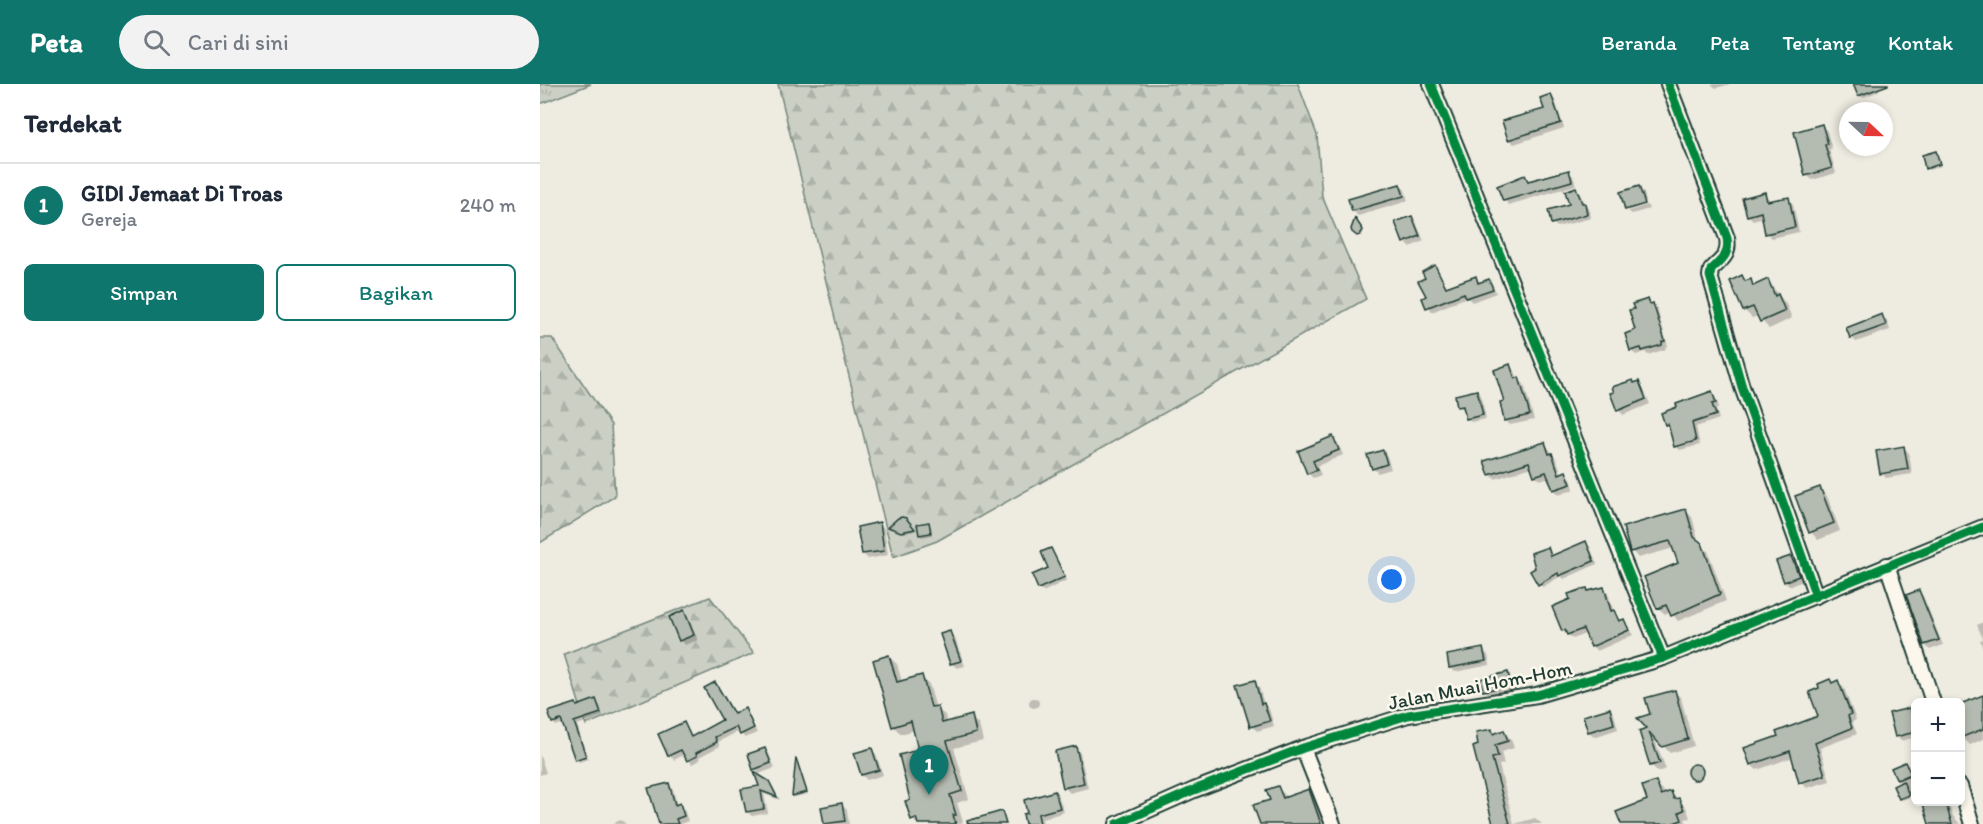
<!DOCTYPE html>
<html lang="id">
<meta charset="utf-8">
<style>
body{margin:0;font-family:Itim,sans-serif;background:#f2f2f3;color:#1f2937}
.controls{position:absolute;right:18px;bottom:18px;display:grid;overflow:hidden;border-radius:9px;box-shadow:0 3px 9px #0003}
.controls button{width:54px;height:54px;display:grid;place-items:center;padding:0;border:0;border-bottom:2px solid #e0e1e3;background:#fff;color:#1f2937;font:30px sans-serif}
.compass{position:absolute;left:1299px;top:18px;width:54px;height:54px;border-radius:50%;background:#fff;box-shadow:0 3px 9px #0003;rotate:112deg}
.you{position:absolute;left:852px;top:496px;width:21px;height:21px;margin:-15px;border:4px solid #fff;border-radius:50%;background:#1a73e8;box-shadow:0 0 0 9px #1a73e833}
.badge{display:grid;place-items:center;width:39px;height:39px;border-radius:50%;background:#0f766e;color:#fff;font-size:20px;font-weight:700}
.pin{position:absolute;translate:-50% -50px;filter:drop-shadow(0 2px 3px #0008)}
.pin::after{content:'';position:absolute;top:32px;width:21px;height:18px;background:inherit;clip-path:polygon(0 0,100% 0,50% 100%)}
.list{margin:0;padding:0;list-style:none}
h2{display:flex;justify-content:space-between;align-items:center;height:78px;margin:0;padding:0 24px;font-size:26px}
h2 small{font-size:20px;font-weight:400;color:#747a83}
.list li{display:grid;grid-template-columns:39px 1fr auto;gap:18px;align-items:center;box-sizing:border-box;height:84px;padding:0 24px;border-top:2px solid #e0e1e3}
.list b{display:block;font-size:22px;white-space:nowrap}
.list p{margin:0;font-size:20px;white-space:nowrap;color:#747a83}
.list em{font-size:20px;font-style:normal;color:#747a83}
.actions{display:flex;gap:12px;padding:18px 24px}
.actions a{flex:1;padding:14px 0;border:2px solid #0f766e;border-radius:9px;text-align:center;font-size:21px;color:#0f766e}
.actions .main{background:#0f766e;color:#fff}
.icon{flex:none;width:33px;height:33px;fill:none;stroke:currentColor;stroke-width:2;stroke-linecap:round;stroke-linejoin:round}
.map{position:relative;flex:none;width:1443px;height:740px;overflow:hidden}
header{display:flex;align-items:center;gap:36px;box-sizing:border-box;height:84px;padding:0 30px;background:#0f766e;color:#fff}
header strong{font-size:28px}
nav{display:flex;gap:33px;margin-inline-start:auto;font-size:21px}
.search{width:420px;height:54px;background:#f2f2f3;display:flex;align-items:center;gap:15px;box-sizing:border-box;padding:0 21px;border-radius:33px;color:#747a83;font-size:22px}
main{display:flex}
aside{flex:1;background:#fff}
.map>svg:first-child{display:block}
</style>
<header>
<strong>Peta</strong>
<div class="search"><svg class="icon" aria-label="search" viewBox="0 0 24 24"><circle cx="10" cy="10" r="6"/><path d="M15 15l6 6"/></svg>Cari di sini</div>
<nav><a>Beranda</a><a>Peta</a><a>Tentang</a><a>Kontak</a></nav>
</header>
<main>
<aside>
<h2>Terdekat<small></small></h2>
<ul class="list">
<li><span class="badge">1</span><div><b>GIDI Jemaat Di Troas</b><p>Gereja</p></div><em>240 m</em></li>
</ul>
<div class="actions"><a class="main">Simpan</a><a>Bagikan</a></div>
</aside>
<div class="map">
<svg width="1443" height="740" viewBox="0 0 1443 740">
<defs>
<pattern id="grass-tufts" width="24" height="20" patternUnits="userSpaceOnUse" patternTransform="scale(1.5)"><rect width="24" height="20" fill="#cbcfc4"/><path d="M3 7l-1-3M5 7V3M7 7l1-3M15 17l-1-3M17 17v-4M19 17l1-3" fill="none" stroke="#aeb3a9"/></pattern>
<pattern id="forest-firs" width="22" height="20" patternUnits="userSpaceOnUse" patternTransform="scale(1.5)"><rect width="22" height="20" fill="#cbcfc4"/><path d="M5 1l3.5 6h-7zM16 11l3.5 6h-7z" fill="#aeb3a9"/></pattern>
</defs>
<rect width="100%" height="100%" fill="#eeece1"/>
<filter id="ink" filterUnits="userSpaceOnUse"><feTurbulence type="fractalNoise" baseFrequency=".0167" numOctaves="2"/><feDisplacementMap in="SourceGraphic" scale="12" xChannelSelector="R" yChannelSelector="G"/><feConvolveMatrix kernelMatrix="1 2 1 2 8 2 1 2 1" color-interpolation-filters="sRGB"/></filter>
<g filter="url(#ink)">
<!-- grass -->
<polygon fill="url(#grass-tufts)" stroke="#75867c" stroke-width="1.5" points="0,0 51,0 0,20"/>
<!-- forest -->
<g fill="url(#forest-firs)" stroke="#75867c" stroke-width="1.5">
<polygon points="238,0 758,0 777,51 782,112 826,215 397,457 353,473"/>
<polygon points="0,254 12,254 71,341 75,412 0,459"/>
<polygon points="170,513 214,569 46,641 24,570"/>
</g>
<!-- shadow -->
<g fill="#0003">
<polygon points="1171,0 1191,0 1176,4"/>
<polygon points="1324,0 1336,0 1339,7 1322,14 1316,3"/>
<polygon points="1011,12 1015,16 1024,44 974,60 969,55 1006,26"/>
<polygon points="1282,42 1287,47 1292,65 1289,65 1296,89 1272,96 1267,91"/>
<polygon points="1396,69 1401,82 1389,86 1387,84"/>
<polygon points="1028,87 1033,92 1036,101 969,121 964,116 985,93 989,97"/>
<polygon points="860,101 865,106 868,117 818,132 813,127"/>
<polygon points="1036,104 1049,125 1051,134 1017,143 1013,139 1031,121"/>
<polygon points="1099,104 1104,109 1106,118 1088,124 1088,126 1087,125"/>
<polygon points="1225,110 1231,118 1248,115 1253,120 1259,148 1232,154 1227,149 1223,133 1213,136 1208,131"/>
<polygon points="1107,121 1109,125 1092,130 1088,127"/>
<polygon points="871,133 876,138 884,157 870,163 865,158"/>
<polygon points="816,137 824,146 822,152 816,150"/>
<polygon points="895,183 908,204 936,194 941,199 949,196 953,201 956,209 932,218 927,213 892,228 884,214 888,213 887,194"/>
<polygon points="1202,193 1207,198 1210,197 1216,202 1228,197 1246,220 1252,234 1229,245 1218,232 1212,234 1205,227 1192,198"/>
<polygon points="1108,216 1117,225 1128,262 1125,263 1126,265 1108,271 1105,268 1096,271 1091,267"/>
<polygon points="1342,232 1347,237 1350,246 1316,258 1311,253"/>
<polygon points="970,282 975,287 978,295 984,300 994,336 970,341 965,336"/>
<polygon points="1099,299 1103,304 1110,320 1083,331 1079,326 1072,310"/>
<polygon points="937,308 941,311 946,335 931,338 927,334 925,325 923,326 919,322"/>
<polygon points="1171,309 1176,314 1179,323 1176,325 1179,335 1156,343 1160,361 1140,366 1135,362 1131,345 1126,340"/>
<polygon points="793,354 798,359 803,371 777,382 781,391 773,394 768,389 760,368"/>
<polygon points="1005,359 1017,376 1022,391 1026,389 1031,394 1034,405 1019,411 1014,406 1010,393 1000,396 995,391 992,383 955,395 950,390"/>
<polygon points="1364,364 1369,369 1372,390 1346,394 1341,389"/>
<polygon points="842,367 847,372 851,385 838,389 833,384"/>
<polygon points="1279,404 1287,412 1300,447 1278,456 1271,448"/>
<polygon points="1146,427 1152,433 1159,459 1168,467 1186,517 1138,537 1131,528 1125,530 1118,524 1140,480 1134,464 1098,474 1092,467"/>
<polygon points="365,435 375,447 364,449 350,443"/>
<polygon points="339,439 344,444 348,471 328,475 323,470"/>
<polygon points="389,439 392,451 382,453 380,451"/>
<polygon points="1046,459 1050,463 1057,480 1024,495 1021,492 1003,503 999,500 997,485 1007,465 1013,473"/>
<polygon points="510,465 527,496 503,508 499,504 509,485"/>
<polygon points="1251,473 1256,478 1263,497 1250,502 1245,497"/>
<polygon points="1063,504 1068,509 1074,528 1081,538 1084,537 1089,541 1093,551 1057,567 1052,562 1047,549 1033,555 1023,546 1049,508"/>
<polygon points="1379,507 1383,512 1403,561 1390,566 1385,561"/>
<polygon points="144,528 148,533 158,556 145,561 140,556"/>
<polygon points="1443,538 1443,565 1440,556 1443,555 1437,541"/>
<polygon points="410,549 415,554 425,582 417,584 412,580"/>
<polygon points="943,566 948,571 950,581 915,588 910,583"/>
<polygon points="349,573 357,580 362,598 381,593 389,600 396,624 405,631 407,640 431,633 439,641 443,657 414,664 429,715 417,719 423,738 420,740 377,740 372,735 372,716 379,667 375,646 361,650 353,642"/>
<polygon points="967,590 972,595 975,606 950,612 945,607 942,596"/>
<polygon points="1290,597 1293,600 1298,598 1304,604 1316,636 1312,638 1317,650 1280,664 1290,697 1267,704 1261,698 1253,673 1217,686 1211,681 1239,653 1280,633 1281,605"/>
<polygon points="714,598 719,603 724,620 729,625 734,642 717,647 712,642"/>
<polygon points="175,600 195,631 204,626 208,630 217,649 205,654 199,647 178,658 180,662 159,673 160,676 152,680 145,670 134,676 130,671 120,650 144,640 153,654 184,636"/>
<polygon points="1134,607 1141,614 1154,662 1130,669 1113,651 1126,685 1118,688 1111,681 1108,645 1112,631"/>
<circle cx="494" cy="619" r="5"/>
<polygon points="56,617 63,632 37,641 48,675 39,678 36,675 23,639 16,642 13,638 36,620 39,623"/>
<polygon points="1443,618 1443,655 1430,661 1422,653"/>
<polygon points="1069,625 1074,630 1078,645 1054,653 1049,648"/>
<polygon points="1369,625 1374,630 1376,635 1376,653 1361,657 1356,652"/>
<polygon points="952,647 956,650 964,648 971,655 974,664 961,668 964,680 959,681 974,740 995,734 1002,740 954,740 934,664 940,663"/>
<polygon points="536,664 540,669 548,704 530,709 525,704 517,668"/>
<polygon points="225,665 229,670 235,684 219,690 215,685"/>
<polygon points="331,665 336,670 343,691 327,696 322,691 316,670"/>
<polygon points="0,671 6,689 0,691"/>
<polygon points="258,678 268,710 255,713 253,712"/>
<polygon points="1365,680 1376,702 1376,711 1362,716 1360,714 1360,700 1353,685"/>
<circle cx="1156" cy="690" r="7"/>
<polygon points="228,698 233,703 240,716 224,710 228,729 212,732 207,728 221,703"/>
<polygon points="1115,699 1123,706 1125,711 1131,709 1146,723 1150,734 1145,735 1147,740 1082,740 1078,729 1109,717"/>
<polygon points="129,701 133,705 137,721 144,725 148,737 140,740 121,740 110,706"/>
<polygon points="738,704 748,714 769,707 779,717 787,740 722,740 715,722 732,716"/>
<polygon points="515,709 519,714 524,728 502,735 503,740 487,740 485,731"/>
<polygon points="1384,718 1408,718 1413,732 1420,740 1391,740"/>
<polygon points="302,721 307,726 309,740 285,740 283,725"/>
<polygon points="81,736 86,740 71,740"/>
</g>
<!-- building -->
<g fill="#b4bbb0" stroke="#1f3d34" stroke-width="1.5">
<polygon points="1313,0 1348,0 1348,1 1318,12"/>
<polygon points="1011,10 1021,39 968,56 962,37 1004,25 1000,14"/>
<polygon points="1282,40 1288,60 1285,61 1292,84 1265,92 1254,48"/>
<polygon points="1396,67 1400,80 1385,85 1382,71"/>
<polygon points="1029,86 1032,97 963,117 957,102 985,91 988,97"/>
<polygon points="860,100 864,112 812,127 808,115"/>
<polygon points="1099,102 1105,120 1085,126 1080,108"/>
<polygon points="1036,103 1042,119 1045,119 1047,130 1011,140 1008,126 1029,120 1025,107"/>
<polygon points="1225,108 1227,117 1249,113 1255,143 1225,150 1221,128 1207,132 1202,114"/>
<polygon points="872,132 880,152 863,159 855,138"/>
<polygon points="815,134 823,146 820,151 817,152 812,148 811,145"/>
<polygon points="895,181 906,203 936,192 938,199 949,195 953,205 926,214 924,209 886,224 882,214 886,212 878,197 885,194 882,188"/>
<polygon points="1202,191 1205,197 1211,195 1213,202 1228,195 1235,212 1238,210 1245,227 1220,238 1213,223 1203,227 1190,197"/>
<polygon points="1108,215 1110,220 1113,219 1125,257 1122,258 1122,261 1102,267 1101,264 1090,267 1085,250 1095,246 1089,226 1094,225 1092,220"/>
<polygon points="1342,230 1346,241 1310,254 1306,244"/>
<polygon points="970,280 975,295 979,293 990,331 964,337 960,318 964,317 954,286"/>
<polygon points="1093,296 1094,299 1099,297 1106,315 1077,327 1070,309 1074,308 1072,303"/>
<polygon points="937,306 943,331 926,335 923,322 917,323 915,311"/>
<polygon points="1172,307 1176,319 1172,320 1176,331 1152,339 1156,357 1134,363 1128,340 1125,341 1121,329 1137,323 1136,320"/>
<polygon points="793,352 799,366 773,377 777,386 767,390 758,367"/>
<polygon points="1005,358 1009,370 1012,369 1019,390 1026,387 1031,400 1013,406 1006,388 994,392 989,378 949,391 944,377"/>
<polygon points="1364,362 1368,385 1340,390 1336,367"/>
<polygon points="843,366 847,380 832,385 827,371"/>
<polygon points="1280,403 1294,439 1269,449 1255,412"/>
<polygon points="1146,425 1154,453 1162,459 1180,510 1131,532 1126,521 1117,525 1104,493 1138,479 1130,457 1090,468 1083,443"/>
<polygon points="362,433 366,434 375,445 361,448 348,443 358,434"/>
<polygon points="340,438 344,467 322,470 317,443"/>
<polygon points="389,438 391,449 379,451 377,440"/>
<polygon points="1046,457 1054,477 1019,492 1018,489 998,501 990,487 995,484 991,469 1008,463 1011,472"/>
<polygon points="511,464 525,493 498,505 492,491 508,484 501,468"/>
<polygon points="1251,472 1259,492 1244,498 1236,477"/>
<polygon points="1064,503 1071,527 1074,526 1079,537 1084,535 1089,546 1051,563 1043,545 1027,551 1025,546 1022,547 1012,523 1030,515 1028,510 1047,504 1048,507"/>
<polygon points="1379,506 1399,556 1384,561 1366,511"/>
<polygon points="144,526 154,551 139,557 129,533"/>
<polygon points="410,547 421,577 410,580 400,550"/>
<polygon points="943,564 946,577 909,584 907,571"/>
<polygon points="349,571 357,598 382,591 391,623 398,622 402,639 432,631 436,649 407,657 422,707 410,711 416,731 413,731 416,740 378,740 376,734 371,736 365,717 370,716 359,671 378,666 371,637 352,643 333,576"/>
<polygon points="968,588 971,601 943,607 940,595"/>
<polygon points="1290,595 1292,599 1298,596 1311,630 1308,632 1312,644 1275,659 1285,691 1259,699 1250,667 1210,681 1204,664 1238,652 1236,648 1278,632 1269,608 1279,604 1278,600"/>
<polygon points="715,596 721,620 724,619 730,637 710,643 697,601"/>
<polygon points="175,598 194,630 205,624 214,644 200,651 196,643 175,653 177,658 156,669 157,672 147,677 141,666 128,672 118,650 144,638 151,653 182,636 164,604"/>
<polygon points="1135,606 1148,655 1122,663 1109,648 1120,679 1110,682 1099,647 1106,644 1097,634 1110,630 1105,614"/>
<polygon points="1443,611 1443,645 1420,654 1420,620"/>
<polygon points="56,615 61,629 34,638 46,672 35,676 21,636 12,639 8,628 36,619 37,622"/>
<polygon points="1070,624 1074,640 1048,648 1043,632"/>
<polygon points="1370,624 1376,648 1355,653 1349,629"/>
<polygon points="952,645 953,650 964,646 968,657 955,661 958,673 952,674 970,740 953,740 933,663 938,661 936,648"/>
<polygon points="536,662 544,699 523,704 515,667"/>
<polygon points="225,664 231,679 213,686 208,670"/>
<polygon points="332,664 339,686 321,691 314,669"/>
<polygon points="256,674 267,708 252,712"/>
<polygon points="1365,678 1371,690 1357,696 1351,684"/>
<circle cx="1155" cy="688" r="8"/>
<polygon points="214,688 229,697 237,713 221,707 224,725 206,728 201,705 219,702"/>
<polygon points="1116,697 1121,711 1131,707 1134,715 1139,714 1144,726 1139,728 1142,736 1131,740 1081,740 1076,728 1107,716 1102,702"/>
<polygon points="1363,697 1369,711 1359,715 1353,702"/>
<polygon points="129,699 135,721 140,719 144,732 136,735 138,740 119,740 108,704"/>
<polygon points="738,702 743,714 769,705 781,740 720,740 713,721 730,716 726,706"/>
<polygon points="515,707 520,724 498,730 500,740 485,740 483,730 487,729 484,716"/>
<polygon points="1382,717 1405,717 1412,740 1389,740"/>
<polygon points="302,719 305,737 284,740 281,723"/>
<polygon points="462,727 466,740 428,740 427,737"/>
</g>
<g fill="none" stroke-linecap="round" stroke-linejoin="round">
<!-- minor casing -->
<g stroke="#1f3d34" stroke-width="18">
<g id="minor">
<polyline points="891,0 1123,574"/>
<path d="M1128,0L1187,154C1190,171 1182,175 1171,186L1170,192L1202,303L1276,512"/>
<polyline points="1347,481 1393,618"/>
<polyline points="763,664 793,740"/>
<polyline points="1420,702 1432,740"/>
<polyline points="577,740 654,706 763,664 868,631 997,611 1123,574 1443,443"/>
</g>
</g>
<!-- minor -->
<use href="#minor" stroke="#fbf7ec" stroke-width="14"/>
<!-- cycleway casing -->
<g stroke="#fbf7ec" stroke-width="13">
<g id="cycleway">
<polyline points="891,0 1123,574"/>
<path d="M1128,0L1187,154C1190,171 1182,175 1171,186L1170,192L1202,303L1276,512"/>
<polyline points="577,740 654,706 763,664 868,631 997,611 1123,574 1443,443"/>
</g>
</g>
<!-- cycleway -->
<use href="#cycleway" stroke="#00873e" stroke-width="9"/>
</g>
</g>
<g text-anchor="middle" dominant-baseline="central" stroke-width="5" stroke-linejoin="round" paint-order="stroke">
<!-- street labels -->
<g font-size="20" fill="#1f3d34" stroke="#fbf7ec">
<text transform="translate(940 601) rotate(-11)">Jalan Muai Hom-Hom</text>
</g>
</g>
</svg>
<div class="controls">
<button>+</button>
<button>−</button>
</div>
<svg class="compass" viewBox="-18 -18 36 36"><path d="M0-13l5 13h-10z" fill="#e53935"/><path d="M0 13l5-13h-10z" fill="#747a83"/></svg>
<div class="you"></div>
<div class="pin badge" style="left:389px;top:711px">1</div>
</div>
</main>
